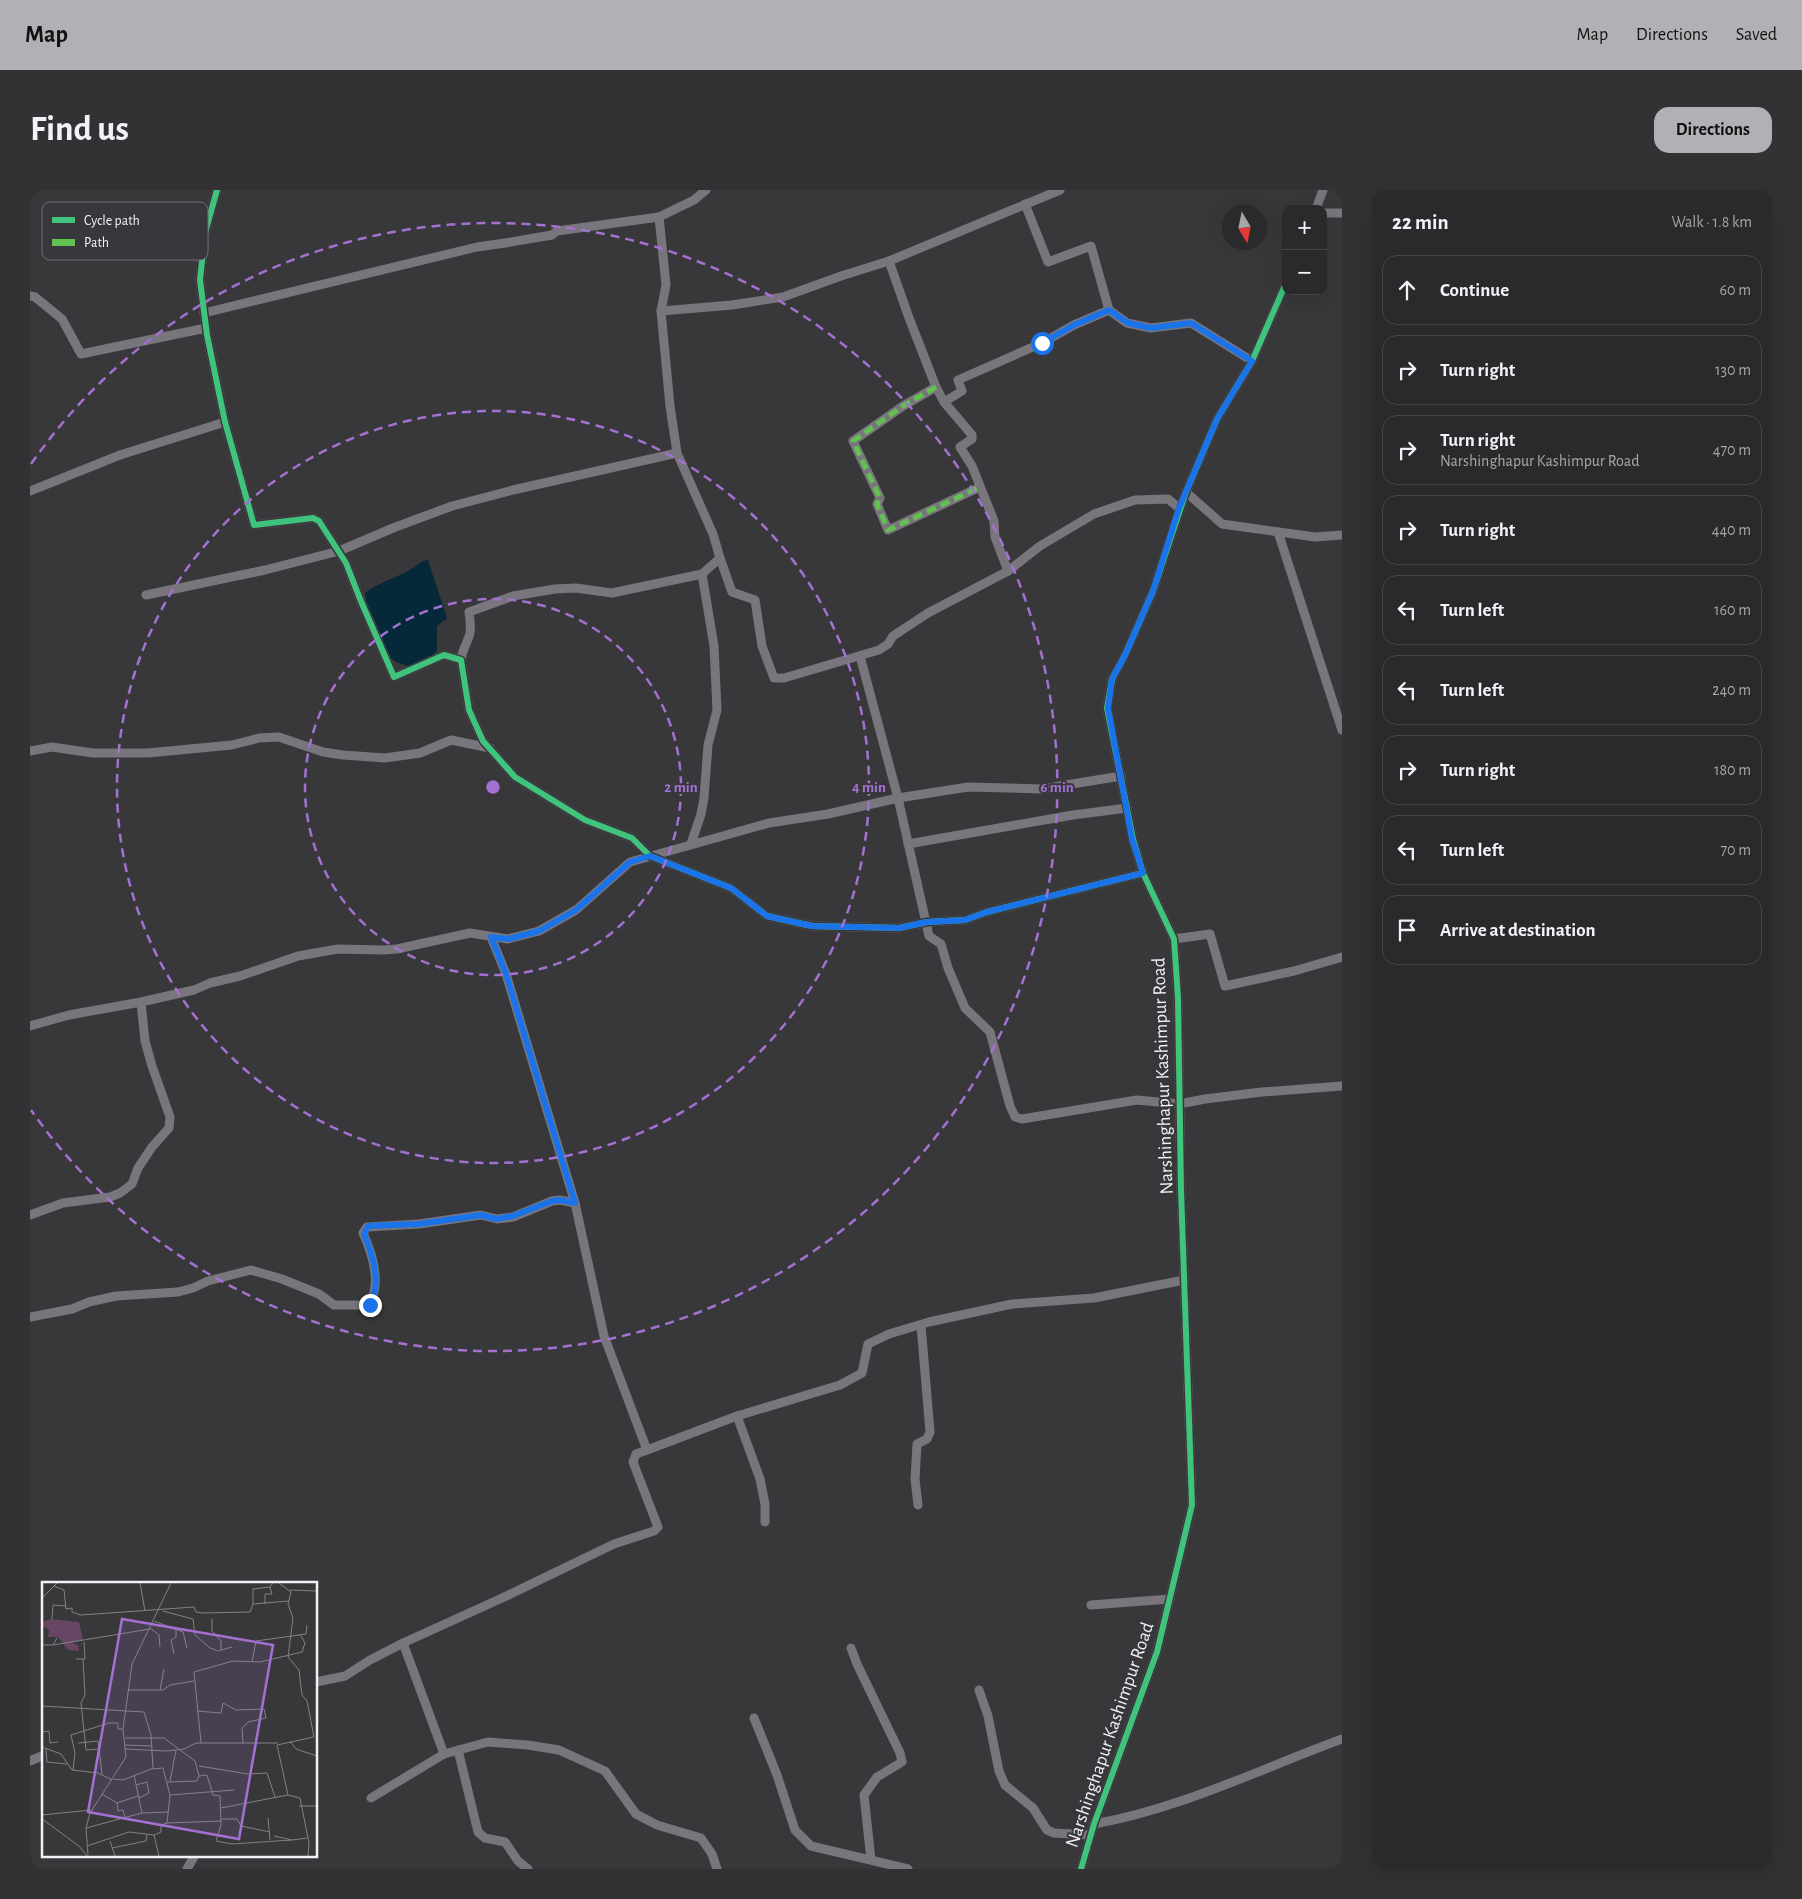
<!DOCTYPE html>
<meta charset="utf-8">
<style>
body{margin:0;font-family:"Alegreya Sans",sans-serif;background:#323234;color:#f1f3f6}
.controls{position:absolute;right:15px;top:15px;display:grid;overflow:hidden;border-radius:10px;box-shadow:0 5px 20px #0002}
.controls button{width:45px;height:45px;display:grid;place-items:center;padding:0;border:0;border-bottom:1px solid #464648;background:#2a2a2c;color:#f1f3f6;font:25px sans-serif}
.compass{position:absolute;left:1192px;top:15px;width:45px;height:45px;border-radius:50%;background:#2a2a2c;box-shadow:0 5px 20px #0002;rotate:170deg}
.stop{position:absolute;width:15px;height:15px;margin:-11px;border:4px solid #1a73e8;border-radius:50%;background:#fff}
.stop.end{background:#1a73e8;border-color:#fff;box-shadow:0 1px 5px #0008}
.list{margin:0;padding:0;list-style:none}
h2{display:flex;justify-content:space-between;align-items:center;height:65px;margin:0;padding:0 20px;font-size:21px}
h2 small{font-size:16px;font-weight:400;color:#a5a7a9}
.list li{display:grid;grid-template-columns:32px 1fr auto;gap:15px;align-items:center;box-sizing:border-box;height:70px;margin:0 10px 10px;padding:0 10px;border:1px solid #464648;border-radius:15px}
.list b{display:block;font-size:19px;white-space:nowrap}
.list p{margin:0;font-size:16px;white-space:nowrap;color:#a5a7a9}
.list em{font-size:16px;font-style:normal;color:#a5a7a9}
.icon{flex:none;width:28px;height:28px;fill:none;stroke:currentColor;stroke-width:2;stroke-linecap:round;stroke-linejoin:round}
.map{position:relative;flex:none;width:1312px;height:1679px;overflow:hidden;border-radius:15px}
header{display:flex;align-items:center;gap:30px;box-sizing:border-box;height:70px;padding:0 25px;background:#b0b1b4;color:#111}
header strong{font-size:24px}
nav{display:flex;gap:28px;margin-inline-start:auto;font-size:18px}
.intro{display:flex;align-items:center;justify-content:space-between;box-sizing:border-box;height:120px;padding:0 30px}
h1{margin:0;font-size:35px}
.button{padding:12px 22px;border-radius:15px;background:#b0b1b4;color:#111;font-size:18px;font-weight:700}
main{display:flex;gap:30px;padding:0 30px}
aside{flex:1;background:#2a2a2c;border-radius:15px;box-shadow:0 5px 20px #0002}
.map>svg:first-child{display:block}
</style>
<header>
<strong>Map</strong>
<nav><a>Map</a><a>Directions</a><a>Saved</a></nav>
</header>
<div class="intro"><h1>Find us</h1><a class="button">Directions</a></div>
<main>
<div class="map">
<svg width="1312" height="1679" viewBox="0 0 1312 1679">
<rect width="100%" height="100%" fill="#38383b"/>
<!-- water -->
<path fill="#052938" d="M398,370L417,428L407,436V460L402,467L378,476C373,474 367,473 363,470C351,462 336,417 335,403C349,392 367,388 381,379C388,375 390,371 398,370Z"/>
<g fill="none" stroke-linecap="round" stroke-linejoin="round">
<!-- minor -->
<g stroke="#79757d" stroke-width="9">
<polyline points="187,0 175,43 170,90 177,145 195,232 224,335 283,328 289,331 316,373 330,409 364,487 414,465 431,470 439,520 453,551 485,587 555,630 602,648 620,666 701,698 737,726 782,736 869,738 897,732 935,730 957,722 1113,683"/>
<polyline points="676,0 664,10 629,27 636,95 631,121 640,216 647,263 683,344 690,368 702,402 725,410 732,456 744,488 754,488 849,460 858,454 863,446 898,423 978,381 1010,356 1064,324 1105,310 1138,309 1149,318"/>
<polyline points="995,14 1018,72 1061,56 1079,120"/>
<polyline points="1286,19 1293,0"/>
<polyline points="1293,23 1312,23"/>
<polyline points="0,106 5,107 32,129 51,164 176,138"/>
<polyline points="631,121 702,115 753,107 811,86 859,71"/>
<polyline points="174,123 447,57 475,53 522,45 527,41 629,27"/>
<polyline points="906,197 873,216 823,251 850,308 847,314 858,340 950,297"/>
<polyline points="914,212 932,201 928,190 1012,153 1044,135 1079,120 1097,133 1121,138 1161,133 1222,171"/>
<polyline points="0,301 90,265 195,232"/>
<polyline points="1156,302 1192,334 1285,347 1312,345"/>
<polyline points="1248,342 1312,540"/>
<polyline points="978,381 965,347 964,331 942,276 930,257 942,249 942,245 914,212 906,197 879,128 859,71 1030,0"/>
<polyline points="116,405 235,380 309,361 363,338 422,316 483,300 647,263"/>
<polyline points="830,466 868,608 899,746 911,754 918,778 935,818 960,842 980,916 985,927 992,929 1107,910 1149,914 1175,909 1232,902 1312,896"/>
<path d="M431,470C432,460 438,452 440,443C441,436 440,429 439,422L483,406L525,399L546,398L582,403L672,384L690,368"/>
<polyline points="0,561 22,557 63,563 118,563 202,555 229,548 249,547 293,562 313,565 355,568 390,563 421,550 460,558"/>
<polyline points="661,654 671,624 674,608 678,555 687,520 684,456 672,384"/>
<polyline points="878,654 1043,625 1097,618"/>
<polyline points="1144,749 1180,744 1195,796 1264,781 1312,767"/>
<polyline points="0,836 39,825 111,812 164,800 180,793 210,786 268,766 308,759 353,760 367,759 440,743 478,749 509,741 546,720 600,672 739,633 798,624 868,608 938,597 1012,599 1091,586"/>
<polyline points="0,1025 33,1013 80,1007 90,1003 102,994 108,978 122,957 139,938 140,927 122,876 115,851 111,812"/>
<path d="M0,1127L42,1119L59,1112L86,1106L148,1102L163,1098L178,1091L221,1080L252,1089L289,1104L304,1115H339C352,1093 343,1065 333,1043L337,1037L389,1034L451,1025L467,1029L483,1027L522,1011L530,1010L545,1013"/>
<polyline points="707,1226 730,1289 735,1314 735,1332"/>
<polyline points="617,1260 707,1226 810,1195 832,1183 838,1154 859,1144 899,1132 982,1114 1064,1108 1154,1090"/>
<polyline points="888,1315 885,1289 887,1254 897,1249 900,1242 891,1135"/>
<polyline points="1061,1415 1140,1409"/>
<polyline points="373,1453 414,1564"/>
<polyline points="821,1458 827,1474 870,1563 872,1572 847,1587 834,1605 841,1670"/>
<polyline points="286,1492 315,1486 340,1470 373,1453 470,1409 584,1354 624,1341 628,1337 603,1272 606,1264 617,1260 574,1146 545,1013 476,784 461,747"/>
<polyline points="949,1500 958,1526 969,1581 975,1595 1003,1618 1017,1640 1024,1643 1060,1645"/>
<polyline points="724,1528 747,1585 765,1640 781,1656 878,1679"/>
<polyline points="428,1560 448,1642 455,1648 475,1652 488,1671 498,1679"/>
<polyline points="0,1571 14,1565"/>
<polyline points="341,1608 414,1564 458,1552 498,1555 529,1560 575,1581 606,1624 627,1635 671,1648 682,1664 687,1679"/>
<path d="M1064,1634C1150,1619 1230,1579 1312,1549"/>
<polyline points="157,1679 165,1665"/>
<polyline points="1051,1679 1064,1634 1127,1462 1162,1315 1151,1000 1148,808 1144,749 1113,683 1103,649 1077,518 1082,489 1095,465 1123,401 1156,302 1187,229 1222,171 1256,93"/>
</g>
<!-- quiet -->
<polyline stroke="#63c152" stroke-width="5" stroke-dasharray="10 5" stroke-linecap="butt" points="906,197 873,216 823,251 850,308 847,314 858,340 950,297"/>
<!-- cycleway casing -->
<g stroke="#37373c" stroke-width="9">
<g id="cycleway">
<polyline points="187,0 175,43 170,90 177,145 195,232 224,335 283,328 289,331 316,373 330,409 364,487 414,465 431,470 439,520 453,551 485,587 555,630 602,648 620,666 701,698 737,726 782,736 869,738 897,732 935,730 957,722 1113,683"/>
<polyline points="1051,1679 1064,1634 1127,1462 1162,1315 1151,1000 1148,808 1144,749 1113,683 1103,649 1077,518 1082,489 1095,465 1123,401 1156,302 1187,229 1222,171 1256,93"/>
</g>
</g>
<!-- cycleway -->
<use href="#cycleway" stroke="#40c37c" stroke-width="6"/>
</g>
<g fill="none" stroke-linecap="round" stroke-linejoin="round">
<!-- route -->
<path stroke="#1a73e8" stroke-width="6" d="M340,1115C352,1093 343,1066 334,1044L338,1036L389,1034L451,1025L466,1029L483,1026L522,1011L530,1010L545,1013L476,784L461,747L478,749L509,741L546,720L600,672L620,666L701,698L737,726L782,736L869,738L897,732L935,730L957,722L1113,683L1102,649L1078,518L1082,489L1095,465L1123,401L1149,318L1187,229L1222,171L1161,133L1121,138L1098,133L1079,120L1044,135L1012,153"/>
</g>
<!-- distance rings -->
<g fill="none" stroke="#a471d2" stroke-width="2.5" stroke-dasharray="9 6">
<circle cx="463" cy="597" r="188"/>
<circle cx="463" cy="597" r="376"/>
<path d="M1 274A564 564 0 1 1 1 920"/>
</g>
<g text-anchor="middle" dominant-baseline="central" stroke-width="4" stroke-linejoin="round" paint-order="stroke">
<!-- street labels -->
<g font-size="19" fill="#f1f2f5" stroke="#37373c">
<text transform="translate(1133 886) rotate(-92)">Narshinghapur Kashimpur Road</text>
<text transform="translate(1080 1545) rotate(-71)">Narshinghapur Kashimpur Road</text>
</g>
</g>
<!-- overview -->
<g transform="translate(12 1392)">
<rect width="275" height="275" fill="#38383b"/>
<path d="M9,37L37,40L41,58L30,61L36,63L37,69L26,68L16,55H6L7,49L4,45L0,46V40Z" fill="#684562"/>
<path fill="none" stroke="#828285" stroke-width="1" d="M98,1L103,29M237,1L249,10L246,22L251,36L246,75L257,88L260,113L265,119L272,155L235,163L246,213L258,216L267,261L266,274M12,4L22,8L24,27L30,26V30L39,33L152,25L154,30L161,31L208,30L211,22L247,19M248,8L275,9M0,16L15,1M211,22V7L228,5M223,22V12H230L228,5L231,1M121,29L151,37L153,53L168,66L176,69L190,65M10,37L11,23L24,24M170,37V49L179,59V68M112,39L141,50L145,66M108,46L117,53L118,65M0,63H11L15,56M11,63L108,47M132,72L129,58L134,55V47M34,77H43L42,60M41,77L43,113L39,121L44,168L57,167M210,80L214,59L264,52L265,43M86,108H121L128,103L152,99M118,108L122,87M0,124L102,130L109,153L111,186M155,129L179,131L181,121L194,128L222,127L224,136L206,140L200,146L201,161M0,150L7,149L8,161L16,160M83,156H122L153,179L157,194L165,193L171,213L178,214L179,243L174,259L190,262L250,258M248,159L254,167L275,174M36,161L56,159L60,192M159,161L152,90L191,79L218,80L260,70L263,61L258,52M83,163L109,164M0,165L19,172L30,188L56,191L70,198M4,166L5,180L25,182M83,167L125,169L142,167L154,161H236M157,184L206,192L225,191L233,215M31,188L33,171L29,153L67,141H76V147H80M128,199L134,168M125,200L155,199L157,194M94,203L105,200L107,211L97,216M60,212L75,221L96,214M128,213L192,208M75,221L76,229L81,228L83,235M257,224H275M179,226L246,213M100,231L127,230M0,233L49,228M226,236L228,258M0,237L37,264L45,274M180,237H195L199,244L228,250M125,241L180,239M44,246L100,231L92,193M112,253L117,274M232,254L250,258L265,256M68,259L73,274M45,264L87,250L112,253L119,250V243L125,241L128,213L121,186L109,187L81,198L71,197M70,266L104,259L105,253M46,273L44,246L48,231L84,175L81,147L90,82L129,1"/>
<path fill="#a471d2" fill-opacity="0.15" stroke="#a471d2" stroke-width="2.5" d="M80,37L231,63L197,257L46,230Z"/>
<rect width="275" height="275" fill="none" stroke="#f1f2f5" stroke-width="2.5"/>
</g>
<!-- legend -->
<rect x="12" y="12" width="166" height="58" rx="8" fill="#37373c" stroke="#6f6f74" stroke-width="1"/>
<rect x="22" y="27" width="23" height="6" fill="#40c37c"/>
<rect x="22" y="49" width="23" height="7" fill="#63c152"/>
<g font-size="14" fill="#f1f2f5">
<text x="54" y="35">Cycle path</text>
<text x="54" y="57">Path</text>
</g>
<circle cx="463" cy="597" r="8" fill="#a471d2" stroke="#37373c" stroke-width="2.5"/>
<g font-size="15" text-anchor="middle" font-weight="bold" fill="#a471d2" stroke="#37373c" stroke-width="4" stroke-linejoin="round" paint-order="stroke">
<text x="651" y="602">2 min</text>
<text x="839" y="602">4 min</text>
<text x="1027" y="602">6 min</text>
</g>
</svg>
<div class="controls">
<button>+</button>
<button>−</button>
</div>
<svg class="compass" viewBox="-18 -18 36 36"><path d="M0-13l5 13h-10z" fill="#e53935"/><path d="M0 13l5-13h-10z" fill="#a5a7a9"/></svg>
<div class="stop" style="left:1012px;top:153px"></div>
<div class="stop end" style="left:340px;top:1115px"></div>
</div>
<aside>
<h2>22 min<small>Walk · 1.8 km</small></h2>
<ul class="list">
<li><svg class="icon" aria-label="ahead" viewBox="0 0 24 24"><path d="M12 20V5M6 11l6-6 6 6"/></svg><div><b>Continue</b></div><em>60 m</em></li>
<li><svg class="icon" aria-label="right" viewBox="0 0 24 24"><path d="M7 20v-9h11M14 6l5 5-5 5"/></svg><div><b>Turn right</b></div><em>130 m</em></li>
<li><svg class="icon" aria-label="right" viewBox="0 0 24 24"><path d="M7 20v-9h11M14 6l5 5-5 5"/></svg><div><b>Turn right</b><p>Narshinghapur Kashimpur Road</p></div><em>470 m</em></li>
<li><svg class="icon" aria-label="right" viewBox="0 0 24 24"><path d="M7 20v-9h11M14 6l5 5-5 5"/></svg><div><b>Turn right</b></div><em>440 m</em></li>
<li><svg class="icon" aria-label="left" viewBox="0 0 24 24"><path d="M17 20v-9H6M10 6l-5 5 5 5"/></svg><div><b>Turn left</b></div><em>160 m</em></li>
<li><svg class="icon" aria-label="left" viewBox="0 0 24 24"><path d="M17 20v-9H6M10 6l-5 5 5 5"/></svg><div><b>Turn left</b></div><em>240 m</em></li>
<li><svg class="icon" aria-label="right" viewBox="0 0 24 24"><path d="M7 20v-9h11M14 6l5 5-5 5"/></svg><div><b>Turn right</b></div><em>180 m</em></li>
<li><svg class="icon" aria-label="left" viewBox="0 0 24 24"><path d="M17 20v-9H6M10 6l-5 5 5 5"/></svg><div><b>Turn left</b></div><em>70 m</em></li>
<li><svg class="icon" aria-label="arrive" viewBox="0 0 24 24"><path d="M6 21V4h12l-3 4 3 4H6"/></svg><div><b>Arrive at destination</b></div></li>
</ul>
</aside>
</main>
